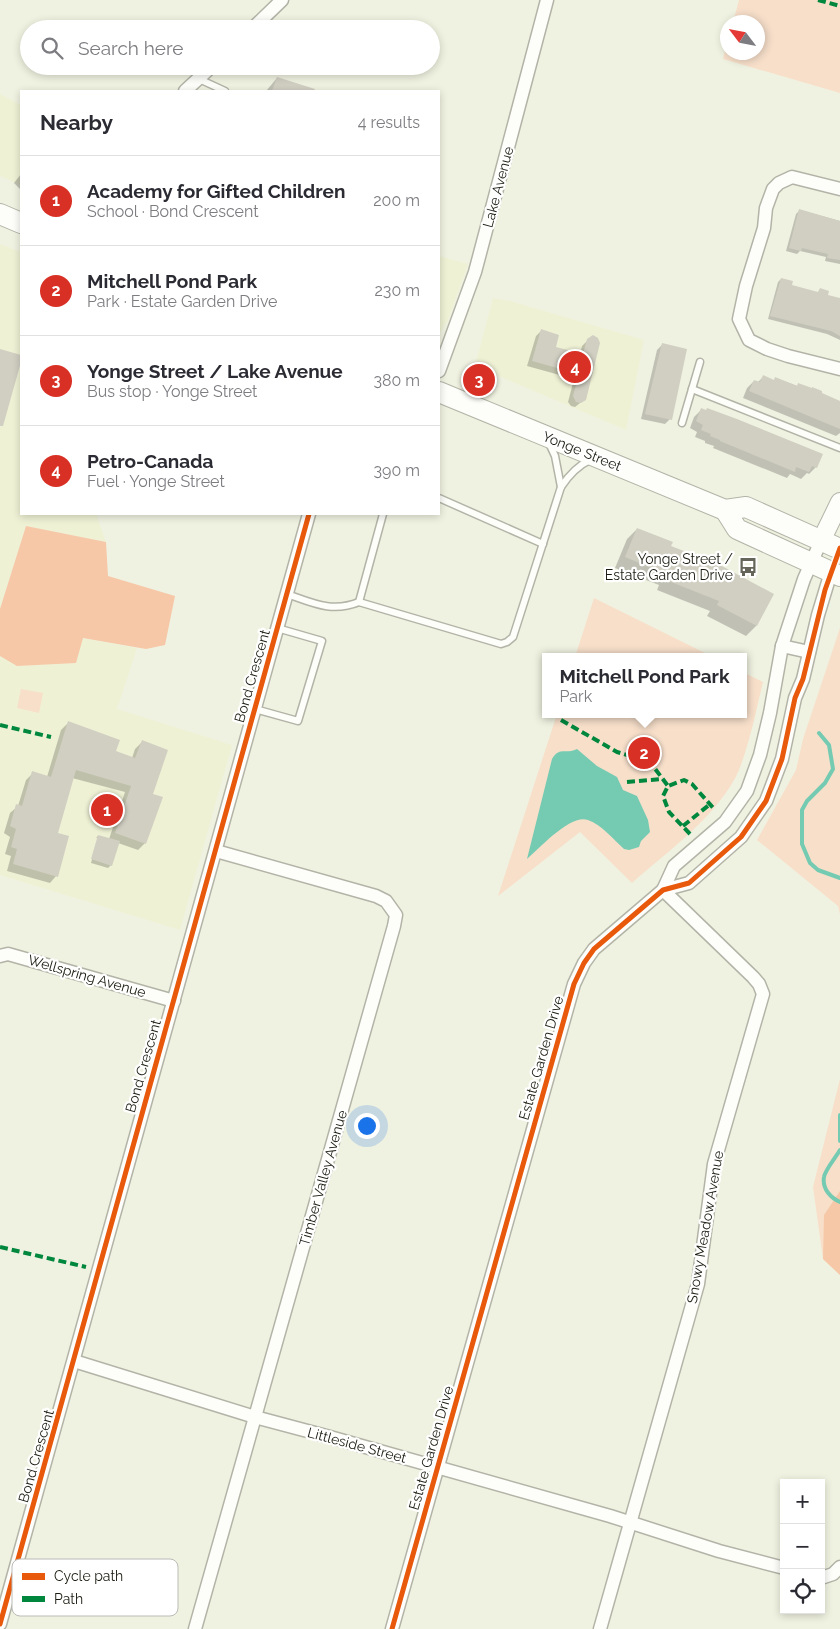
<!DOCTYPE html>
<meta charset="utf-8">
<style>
body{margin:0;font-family:Raleway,sans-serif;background:#f7f7f7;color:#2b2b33}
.controls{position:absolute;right:15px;bottom:15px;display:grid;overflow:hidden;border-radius:0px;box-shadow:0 2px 8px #0003}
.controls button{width:45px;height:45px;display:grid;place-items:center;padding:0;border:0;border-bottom:1px solid #e1e1e2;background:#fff;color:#2b2b33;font:25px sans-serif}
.compass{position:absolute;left:720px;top:15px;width:45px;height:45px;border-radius:50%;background:#fff;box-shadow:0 2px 8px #0003;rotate:302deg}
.you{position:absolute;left:366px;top:1125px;width:18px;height:18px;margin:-12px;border:4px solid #fff;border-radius:50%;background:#1a73e8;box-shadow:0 0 0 8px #1a73e833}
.badge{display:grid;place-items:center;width:32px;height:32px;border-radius:50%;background:#d93025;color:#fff;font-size:16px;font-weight:700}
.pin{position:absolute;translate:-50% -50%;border:2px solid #fff;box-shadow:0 1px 5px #0006}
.popup{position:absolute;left:542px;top:653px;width:205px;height:65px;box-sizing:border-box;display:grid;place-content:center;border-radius:0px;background:#fff;filter:drop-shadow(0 1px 4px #0005);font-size:16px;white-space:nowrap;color:#7c7c81}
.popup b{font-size:19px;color:#2b2b33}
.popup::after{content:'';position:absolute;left:50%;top:100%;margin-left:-10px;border:10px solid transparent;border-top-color:#fff}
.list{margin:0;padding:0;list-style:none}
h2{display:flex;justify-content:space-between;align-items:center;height:65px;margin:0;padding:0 20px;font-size:21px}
h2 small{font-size:16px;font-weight:400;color:#7c7c81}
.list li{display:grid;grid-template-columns:32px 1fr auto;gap:15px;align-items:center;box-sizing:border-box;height:90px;padding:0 20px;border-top:1px solid #e1e1e2}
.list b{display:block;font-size:19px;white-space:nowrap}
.list p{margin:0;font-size:16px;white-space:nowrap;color:#7c7c81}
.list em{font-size:16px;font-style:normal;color:#7c7c81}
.icon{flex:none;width:28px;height:28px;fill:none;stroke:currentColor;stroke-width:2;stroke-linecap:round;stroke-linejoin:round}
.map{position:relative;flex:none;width:840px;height:1629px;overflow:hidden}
.search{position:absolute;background:#fff;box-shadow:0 2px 8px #0003;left:20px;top:20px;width:420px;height:55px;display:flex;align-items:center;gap:12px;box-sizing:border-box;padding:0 18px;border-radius:28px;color:#7c7c81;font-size:19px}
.panel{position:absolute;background:#fff;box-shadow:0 2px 8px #0003;left:20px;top:90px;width:420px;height:425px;border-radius:0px}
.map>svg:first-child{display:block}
</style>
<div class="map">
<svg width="840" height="1629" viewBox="0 0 840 1629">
<rect width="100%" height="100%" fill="#f0f2e1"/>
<!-- built -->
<g fill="#eff1d5">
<polygon points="0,94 21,105 21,185 0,176"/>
<polygon points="0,244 21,252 21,514 96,514 106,542 26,526 0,609"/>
<polygon points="439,256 468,264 448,320 439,334"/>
<polygon points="493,298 510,301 644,340 626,430 475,366"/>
<polygon points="83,638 137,648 117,709 232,745 180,930 0,875 0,656 17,666"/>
</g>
<!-- green -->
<g fill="#f7dfca">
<polygon points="739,0 840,0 840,93 723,59 727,42 728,52 758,52 758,22 733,22"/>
<polygon points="594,598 713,657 575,657"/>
<polygon points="840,628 840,914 838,906 757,840 796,770 803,739"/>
<path d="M743,672L763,682C756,711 750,742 739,770C720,814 667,852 632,883L580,832L498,896L557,714H743Z"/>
<polygon points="21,689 43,693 39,713 17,708"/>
<polygon points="840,1079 840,1275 823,1259 813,1187"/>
</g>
<!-- forest -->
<g fill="#f6c8a8">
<polygon points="26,526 106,542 108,576 175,596 165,645 146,649 83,638 76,663 17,666 0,656 0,609"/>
<polygon points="840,1191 840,1275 823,1259 824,1215"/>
</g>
<!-- water -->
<path fill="#75cbb2" d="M577,749L597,766L617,777L623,790L637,796L648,820L650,832L641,841L639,847L629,850L624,849C613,839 602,825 588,820C570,814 540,848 527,859L552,759C560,746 565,755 577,749Z"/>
<!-- shadow -->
<g fill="#0003">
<polygon points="277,78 318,91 266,91"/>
<polygon points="21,174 21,190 14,183"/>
<polygon points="800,210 840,221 840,264 825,261 826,257 800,251 797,254 786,251 796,214"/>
<polygon points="781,279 790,286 817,293 820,290 827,296 840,299 840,340 827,334 768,319 778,282"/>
<polygon points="541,331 554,348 580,355 582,346 588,340 585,399 575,407 571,406 568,402 574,379 527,366 536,336"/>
<polygon points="662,345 670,419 665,424 641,419 657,350"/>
<polygon points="763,377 773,381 776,378 840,402 840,433 836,436 743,398 747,388 754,381 757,383"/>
<polygon points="701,410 816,467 809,474 807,473 801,479 790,474 787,478 713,448 714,446 705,443 705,441 695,437 697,432 690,428 694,417"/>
<polygon points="637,529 670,547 772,595 756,626 746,636 707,616 710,611 657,590 659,585 615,568 627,539"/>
<polygon points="68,723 115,752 132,758 135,749 142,742 151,794 145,843 138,850 118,843 111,865 108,868 91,863 98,838 96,838 98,836 109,839 125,792 72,778 56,834 56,876 50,883 7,871 11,856 5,854 10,837 4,833 10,813 18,806 26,780 33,773 47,777 61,730"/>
</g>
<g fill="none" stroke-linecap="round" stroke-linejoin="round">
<!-- stream -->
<g stroke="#75cbb2" stroke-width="4">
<polyline points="819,733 829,745 833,769 825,783 807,801 802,810 802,844 810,863 818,870 840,878"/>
<polyline points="840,1115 840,1141"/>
<path d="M840,1150C836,1157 825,1170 824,1177C822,1189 831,1198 840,1202"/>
</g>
</g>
<!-- building -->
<g fill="#d1cfc2">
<polygon points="277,77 315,89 314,91 272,91"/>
<polygon points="799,209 840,221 840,260 827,258 828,254 802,248 801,251 789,248"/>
<polygon points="781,278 793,281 792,285 818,292 820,288 829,291 828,295 840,298 840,336 831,331 770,316"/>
<polygon points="541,329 559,335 556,347 583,354 587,339 593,335 598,338 600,343 586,400 581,403 576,402 573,396 579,374 532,361"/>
<polygon points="662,343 687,349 672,420 645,414"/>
<polygon points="0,349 21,355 21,362 3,426 0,426"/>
<polygon points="763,375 774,380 775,377 797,386 798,383 812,388 812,387 822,391 822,393 840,401 840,429 749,391 754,380 760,382"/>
<polygon points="701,408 706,410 707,408 737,419 823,454 817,468 812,466 809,472 796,467 795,472 720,441 720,440 710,436 711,434 701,430 703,425 696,421"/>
<polygon points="637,528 673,542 671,546 720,565 774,594 757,626 717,605 719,601 666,580 668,575 625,557"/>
<polygon points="68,721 120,740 116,751 135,758 142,740 168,750 153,794 163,797 146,844 115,833 131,786 76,770 58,833 69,836 58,877 13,864 17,849 11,847 16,829 10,826 16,804 22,806 32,771 51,777"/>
<polygon points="98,835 120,841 112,866 91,859"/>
</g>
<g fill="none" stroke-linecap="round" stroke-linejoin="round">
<!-- lane casing -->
<g stroke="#b3b4a7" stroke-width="9">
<g id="lane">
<polyline points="199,79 225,91"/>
<polyline points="692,389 840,448"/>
<polyline points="682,423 700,362"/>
<polyline points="549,443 555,456 561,487"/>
<polyline points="439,498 543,544"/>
<path d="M287,594C313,603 332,613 359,602L501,644L507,642L513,637L561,487C569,475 577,466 590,460"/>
<polyline points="359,602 383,514"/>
<polyline points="255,709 298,721 322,641 277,628"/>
</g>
</g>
<!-- street casing -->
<g stroke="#b3b4a7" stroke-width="15">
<g id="street">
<polyline points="252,29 282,0"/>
<polyline points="185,91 212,66"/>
<polyline points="840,189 792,177 779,183 773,189 766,208 764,228 746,286 739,319 749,340 767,349 788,356 840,369"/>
<polyline points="439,371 475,272 547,0"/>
<polyline points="782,646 809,652"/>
<polyline points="663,890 674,866 725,822 747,791 760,755 770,713 782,646 804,579 821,541"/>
<polyline points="0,956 8,954 174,1001"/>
<polyline points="74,1361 255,1417 330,1437 610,1516 719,1551 784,1568"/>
<polyline points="821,1578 833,1574 840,1567"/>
<path d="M0,1624C104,1254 205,884 309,514"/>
<polyline points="195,1629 394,926 396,915 386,901 376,896 216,851"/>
<polyline points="392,1629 574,984 584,963 594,949 663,890 689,883 741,837 766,801 782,759 795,698 803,679 818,615 831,572"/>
<polyline points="600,1629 698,1284 714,1164 763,994 759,984 753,977 663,890"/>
</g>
</g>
<!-- secondary casing -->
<g stroke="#b3b4a7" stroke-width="20">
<polyline id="secondary" points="821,541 840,502"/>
</g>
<!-- primary casing -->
<g stroke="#b3b4a7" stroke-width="22">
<g id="primary">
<polyline points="0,214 21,223"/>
<polyline points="439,392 725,510 746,507 840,549"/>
<polyline points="725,510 737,529 840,576"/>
</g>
</g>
<!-- lane -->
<use href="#lane" stroke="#fdfdfa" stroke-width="6"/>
<!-- street -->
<use href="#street" stroke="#fdfdfa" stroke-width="12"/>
<!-- secondary -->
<use href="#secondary" stroke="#fdfdfa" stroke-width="18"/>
<!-- primary -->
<use href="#primary" stroke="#fdfdfa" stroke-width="20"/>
<!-- quiet -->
<g stroke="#00873e" stroke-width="4" stroke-dasharray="8 4" stroke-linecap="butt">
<polyline points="818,0 840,6"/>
<polyline points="561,720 617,752 650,762 668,786"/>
<polyline points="0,725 51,737"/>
<polyline points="627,782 663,779"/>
<polyline points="683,826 709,805"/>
<polyline points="690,834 669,812 663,796 668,786 684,780 692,784 715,810"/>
<polyline points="0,1247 86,1267"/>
</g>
<!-- cycleway casing -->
<g stroke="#fff" stroke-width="8">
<g id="cycleway">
<path d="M0,1624C104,1254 205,884 309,514"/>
<polyline points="392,1629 574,984 584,963 594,949 663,890 689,883 741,837 766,801 782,759 795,698 803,679 825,590 840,548"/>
</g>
</g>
<!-- cycleway -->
<use href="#cycleway" stroke="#e8590c" stroke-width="5"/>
</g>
<!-- icons -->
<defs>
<g id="bus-bare" transform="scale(1.5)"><path d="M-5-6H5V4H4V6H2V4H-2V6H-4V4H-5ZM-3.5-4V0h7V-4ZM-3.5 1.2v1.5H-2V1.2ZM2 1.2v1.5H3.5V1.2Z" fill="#656659" stroke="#fff" stroke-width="2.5" paint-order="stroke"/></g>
</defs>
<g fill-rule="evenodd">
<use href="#bus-bare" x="748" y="567"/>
</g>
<g text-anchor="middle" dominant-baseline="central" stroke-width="4.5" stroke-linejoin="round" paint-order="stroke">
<!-- street labels -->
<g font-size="14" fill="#1a1a10" stroke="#fff">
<text transform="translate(498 187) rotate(-75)">Lake Avenue</text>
<text transform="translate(582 451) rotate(22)">Yonge Street</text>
<text transform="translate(252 676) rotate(-74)">Bond Crescent</text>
<text transform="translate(87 976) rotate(16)">Wellspring Avenue</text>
<text transform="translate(541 1058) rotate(-74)">Estate Garden Drive</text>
<text transform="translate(143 1066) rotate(-74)">Bond Crescent</text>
<text transform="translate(323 1178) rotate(-74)">Timber Valley Avenue</text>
<text transform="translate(705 1227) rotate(-80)">Snowy Meadow Avenue</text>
<text transform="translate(357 1445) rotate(15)">Littleside Street</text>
<text transform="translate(431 1448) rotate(-74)">Estate Garden Drive</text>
<text transform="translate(36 1456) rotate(-74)">Bond Crescent</text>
</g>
<!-- poi labels -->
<g font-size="14" fill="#1a1a10" stroke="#fff" text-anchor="end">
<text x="733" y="559">Yonge Street /<tspan x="733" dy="16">Estate Garden Drive</tspan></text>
</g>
</g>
<!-- legend -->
<rect x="12" y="1559" width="166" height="57" rx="8" fill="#fff" stroke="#babab7" stroke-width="1"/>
<rect x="22" y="1573" width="23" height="7" fill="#e8590c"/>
<rect x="22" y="1596" width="23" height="6" fill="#00873e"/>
<g font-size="14" fill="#1a1a10">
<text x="54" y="1581">Cycle path</text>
<text x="54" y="1604">Path</text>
</g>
</svg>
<div class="controls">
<button>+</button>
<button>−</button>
<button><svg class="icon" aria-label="locate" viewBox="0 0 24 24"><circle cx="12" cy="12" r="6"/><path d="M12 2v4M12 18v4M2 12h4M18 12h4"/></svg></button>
</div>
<svg class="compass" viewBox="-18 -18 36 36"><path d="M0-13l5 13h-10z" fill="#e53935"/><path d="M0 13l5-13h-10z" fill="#7c7c81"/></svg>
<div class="you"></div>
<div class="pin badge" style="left:107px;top:810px">1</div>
<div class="pin badge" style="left:644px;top:753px">2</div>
<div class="popup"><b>Mitchell Pond Park</b>Park</div>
<div class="pin badge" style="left:479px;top:380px">3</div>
<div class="pin badge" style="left:575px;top:367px">4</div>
<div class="search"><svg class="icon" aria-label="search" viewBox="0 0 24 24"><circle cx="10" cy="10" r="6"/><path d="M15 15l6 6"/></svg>Search here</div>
<section class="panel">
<h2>Nearby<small>4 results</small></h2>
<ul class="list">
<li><span class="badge">1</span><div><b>Academy for Gifted Children</b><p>School · Bond Crescent</p></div><em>200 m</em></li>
<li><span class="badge">2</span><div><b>Mitchell Pond Park</b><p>Park · Estate Garden Drive</p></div><em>230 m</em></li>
<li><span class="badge">3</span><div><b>Yonge Street / Lake Avenue</b><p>Bus stop · Yonge Street</p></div><em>380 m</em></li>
<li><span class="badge">4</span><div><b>Petro-Canada</b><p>Fuel · Yonge Street</p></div><em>390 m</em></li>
</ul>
</section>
</div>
